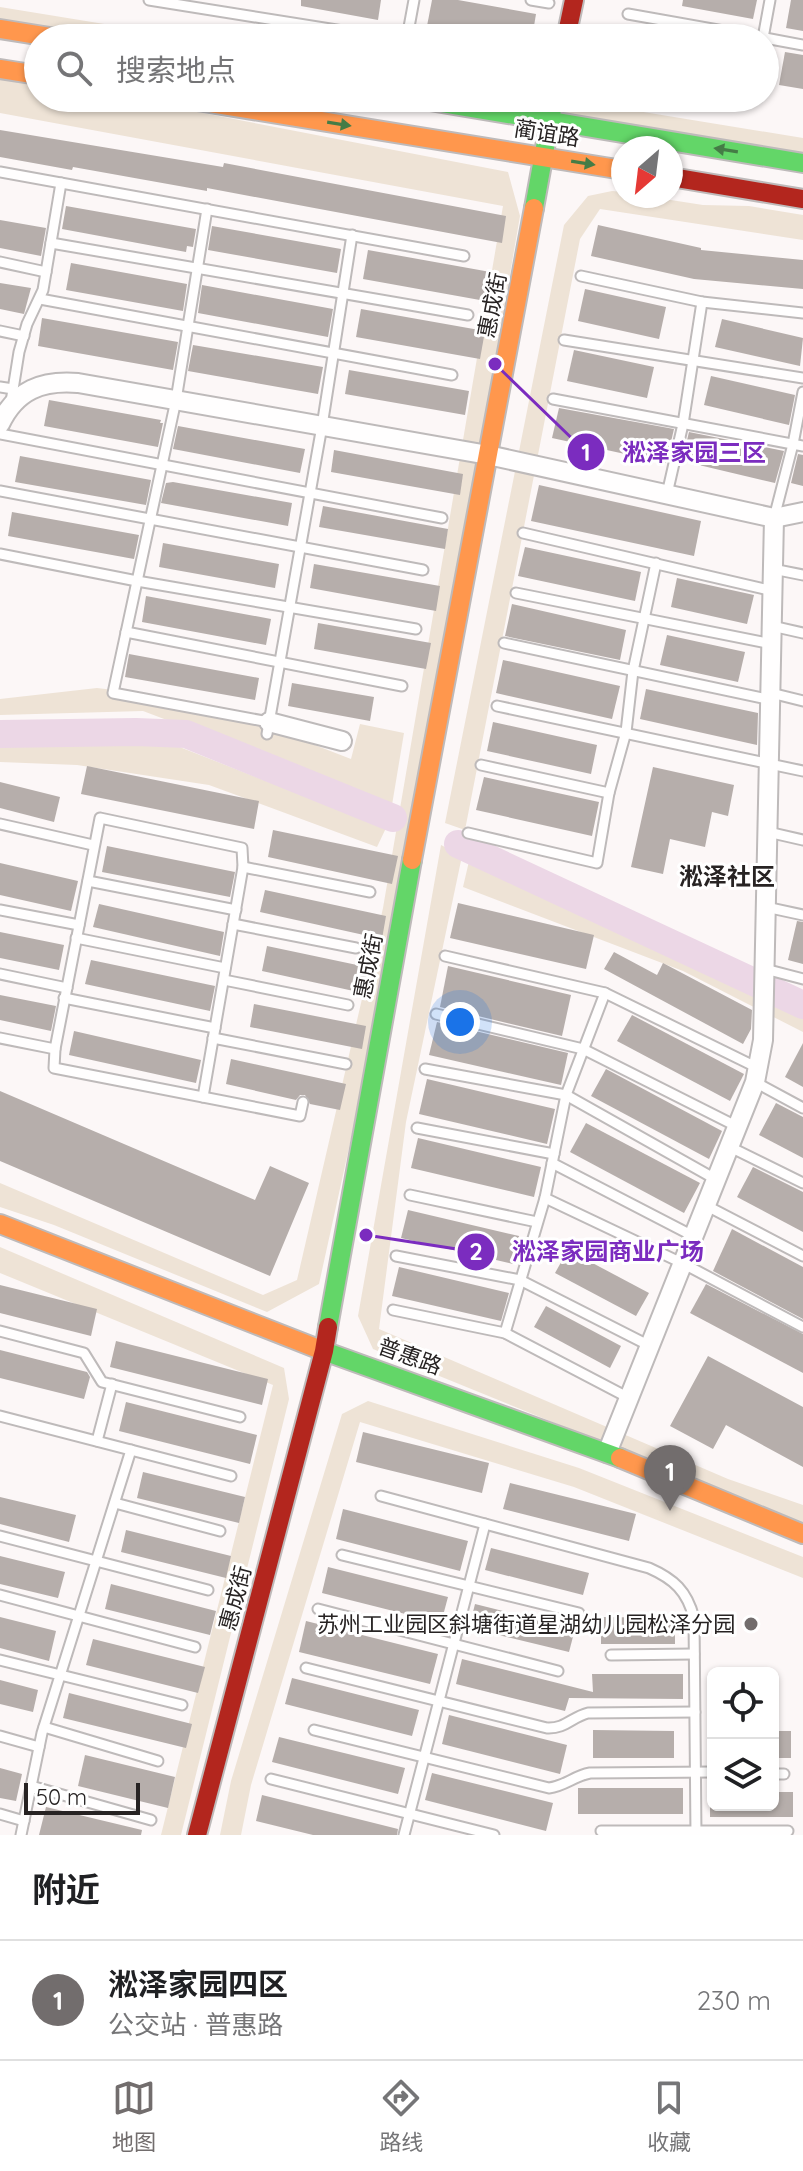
<!DOCTYPE html>
<html lang="zh">
<meta charset="utf-8">
<style>
body{margin:0;font-family:Quicksand,"Noto Sans SC",sans-serif;background:#f2f2f2;color:#202124}
.controls{position:absolute;right:24px;bottom:24px;display:grid;overflow:hidden;border-radius:12px;box-shadow:0 2px 6px #0004}
.controls button{width:72px;height:72px;display:grid;place-items:center;padding:0;border:0;border-bottom:2px solid #e0e0e0;background:#fff;color:#202124;font:40px sans-serif}
.compass{position:absolute;left:611px;top:136px;width:72px;height:72px;border-radius:50%;background:#fff;box-shadow:0 2px 6px #0004;rotate:208deg}
.scale{position:absolute;left:24px;bottom:20px;width:116px;box-sizing:border-box;padding-left:8px;border:4px solid #272323;border-top:0;font-size:22px;line-height:28px;white-space:nowrap;color:#272323;-webkit-text-stroke:6px #fff;paint-order:stroke}
.you{position:absolute;left:460px;top:1022px;width:28px;height:28px;margin:-20px;border:6px solid #fff;border-radius:50%;background:#1a73e8;box-shadow:0 0 0 12px #1a73e833}
.badge{display:grid;place-items:center;width:52px;height:52px;border-radius:50%;background:#726d6d;color:#fff;font-size:26px;font-weight:700}
.pin{position:absolute;translate:-50% -66px;filter:drop-shadow(0 2px 4px #0008)}
.pin::after{content:'';position:absolute;top:42px;width:28px;height:24px;background:inherit;clip-path:polygon(0 0,100% 0,50% 100%)}
.list{margin:0;padding:0;list-style:none}
h2{display:flex;justify-content:space-between;align-items:center;height:104px;margin:0;padding:0 32px;font-size:34px}
h2 small{font-size:26px;font-weight:400;color:#757577}
.list li{display:grid;grid-template-columns:52px 1fr auto;gap:24px;align-items:center;box-sizing:border-box;height:120px;padding:0 32px;border-top:2px solid #e0e0e0}
.list b{display:block;font-size:30px;white-space:nowrap}
.list p{margin:0;font-size:26px;white-space:nowrap;color:#757577}
.list em{font-size:26px;font-style:normal;color:#757577}
.icon{flex:none;width:44px;height:44px;fill:none;stroke:currentColor;stroke-width:2;stroke-linecap:round;stroke-linejoin:round}
.map{position:relative;flex:none;width:803px;height:1835px;overflow:hidden}
.search{position:absolute;background:#fff;box-shadow:0 2px 6px #0004;left:24px;right:24px;top:24px;height:88px;display:flex;align-items:center;gap:20px;box-sizing:border-box;padding:0 28px;border-radius:44px;color:#757577;font-size:30px}
.sheet{height:224px;background:#fff}
nav{display:flex;justify-content:space-around;align-items:center;box-sizing:border-box;height:112px;border-top:2px solid #e0e0e0;background:#fff;font-size:22px;color:#757577}
nav a{display:grid;justify-items:center;gap:4px}
nav .on{color:#726d6d}
.map>svg:first-child{display:block}
</style>
<div class="map">
<svg width="803" height="1835" viewBox="0 0 803 1835">
<rect width="100%" height="100%" fill="#fcf7f7"/>
<!-- green -->
<g fill="#eee3d6">
<polygon points="0,7 190,38 43,38 0,31"/>
<polygon points="0,74 38,81 38,98 125,98 508,172 520,216 395,939 319,1284 267,1312 54,1225 0,1207 0,1183 263,1295 297,1280 383,908 503,206 0,113"/>
<polygon points="394,98 558,98 803,138 803,168"/>
<polygon points="612,191 623,192 623,196 645,196 703,205 749,206 803,215 803,240 600,209 580,239 465,830 445,823 564,225 588,196"/>
<polygon points="97,688 164,696 263,725 351,759 360,724 404,733 392,805 143,711 0,715 0,699"/>
<polygon points="149,735 386,828 377,847 209,785 77,765 0,762 0,740"/>
<polygon points="441,845 462,856 406,1122 379,1329 728,1479 803,1505 803,1524 373,1349 358,1316"/>
<polygon points="470,857 803,1009 803,1032 683,971 463,887"/>
<polygon points="0,1247 284,1368 289,1399 181,1835 161,1835 273,1385 0,1273"/>
<polygon points="368,1401 579,1468 803,1557 803,1578 574,1487 360,1422 251,1785 241,1835 220,1835 231,1781 342,1414"/>
</g>
<g fill="none" stroke-linecap="round" stroke-linejoin="round">
<!-- river -->
<g stroke="#ecd7e6" stroke-width="28">
<polyline points="0,734 136,732 186,734 393,818"/>
<polyline points="458,844 803,1005"/>
</g>
</g>
<!-- building -->
<g fill="#b6aeab">
<polygon points="301,0 381,0 378,20 301,6"/>
<polygon points="432,0 458,0 536,14 532,38 495,38 427,26"/>
<polygon points="683,0 757,0 753,19 682,6"/>
<polygon points="791,0 803,0 803,31 786,28"/>
<polygon points="623,25 660,32 660,38 620,38"/>
<polygon points="785,52 803,55 803,89 779,85"/>
<polygon points="0,130 223,167 224,163 506,216 502,243 207,188 207,191 73,167 72,170 0,157"/>
<polygon points="66,206 196,229 193,247 187,246 186,252 62,229"/>
<polygon points="0,220 46,228 41,256 0,248"/>
<polygon points="598,225 701,248 701,250 803,260 803,289 694,279 591,256"/>
<polygon points="212,226 341,249 337,273 208,250"/>
<polygon points="368,250 496,273 491,302 363,279"/>
<polygon points="71,263 187,284 183,311 66,290"/>
<polygon points="0,283 31,288 24,314 0,309"/>
<polygon points="202,285 333,309 328,337 198,313"/>
<polygon points="585,289 666,307 659,339 578,321"/>
<polygon points="361,309 485,331 480,359 356,337"/>
<polygon points="42,318 178,342 173,370 38,346"/>
<polygon points="722,319 803,338 800,366 715,347"/>
<polygon points="193,345 323,367 318,394 188,371"/>
<polygon points="574,350 654,367 647,398 567,381"/>
<polygon points="349,370 469,391 465,415 345,394"/>
<polygon points="711,376 795,395 789,425 704,405"/>
<polygon points="49,400 161,420 160,423 163,423 158,447 44,426"/>
<polygon points="559,408 674,429 666,463 552,438"/>
<polygon points="178,426 305,449 300,473 173,449"/>
<polygon points="689,432 784,451 775,483 682,461"/>
<polygon points="334,450 463,474 460,495 331,472"/>
<polygon points="798,454 803,455 803,486 791,483"/>
<polygon points="20,456 151,480 146,505 15,482"/>
<polygon points="173,482 292,503 288,526 161,503 166,483"/>
<polygon points="539,485 701,521 694,556 531,521"/>
<polygon points="323,506 448,529 445,549 319,527"/>
<polygon points="12,512 139,535 134,559 8,536"/>
<polygon points="163,543 279,564 275,588 159,567"/>
<polygon points="525,547 641,572 635,601 518,576"/>
<polygon points="314,564 440,586 436,611 310,588"/>
<polygon points="677,578 754,595 747,624 671,607"/>
<polygon points="146,596 271,619 266,645 142,622"/>
<polygon points="512,604 626,630 620,660 505,636"/>
<polygon points="318,623 431,643 426,669 314,649"/>
<polygon points="667,635 745,652 738,682 660,665"/>
<polygon points="129,654 259,678 255,700 125,677"/>
<polygon points="503,660 620,686 612,719 496,693"/>
<polygon points="292,683 374,697 370,721 288,706"/>
<polygon points="646,689 758,713 757,745 640,719"/>
<polygon points="493,722 597,745 591,774 487,751"/>
<polygon points="87,766 259,801 254,829 81,794"/>
<polygon points="653,767 734,785 728,816 712,812 705,847 670,839 663,874 631,867"/>
<polygon points="484,777 599,802 592,836 476,810"/>
<polygon points="0,782 60,797 54,822 0,808"/>
<polygon points="273,830 398,856 392,884 268,857"/>
<polygon points="107,846 235,872 230,897 102,872"/>
<polygon points="0,863 78,881 71,911 0,895"/>
<polygon points="265,890 386,916 382,939 260,912"/>
<polygon points="458,903 594,935 586,969 450,938"/>
<polygon points="99,904 224,932 220,956 93,927"/>
<polygon points="797,921 803,922 803,964 788,960"/>
<polygon points="0,932 64,945 59,970 0,958"/>
<polygon points="267,946 376,969 372,995 262,971"/>
<polygon points="614,952 657,975 663,963 752,1010 751,1029 743,1044 604,969"/>
<polygon points="91,960 215,986 210,1011 85,984"/>
<polygon points="448,966 571,995 562,1036 440,1007"/>
<polygon points="0,995 56,1006 51,1031 0,1020"/>
<polygon points="254,1004 366,1026 362,1049 250,1027"/>
<polygon points="632,1015 744,1074 730,1101 617,1041"/>
<polygon points="437,1022 568,1053 561,1085 429,1055"/>
<polygon points="74,1031 201,1060 196,1083 69,1055"/>
<polygon points="803,1043 803,1087 785,1077"/>
<polygon points="231,1059 346,1084 340,1110 310,1104 305,1095 300,1095 296,1100 226,1084"/>
<polygon points="606,1069 722,1131 709,1159 591,1096"/>
<polygon points="427,1079 555,1109 547,1144 419,1114"/>
<polygon points="0,1091 255,1200 270,1166 309,1183 270,1276 0,1161"/>
<polygon points="776,1103 803,1117 803,1158 759,1135"/>
<polygon points="586,1123 700,1183 684,1213 570,1152"/>
<polygon points="418,1138 541,1167 534,1197 411,1168"/>
<polygon points="753,1167 803,1192 803,1232 737,1197"/>
<polygon points="408,1210 519,1236 513,1264 401,1238"/>
<polygon points="732,1229 803,1267 803,1319 713,1271"/>
<polygon points="568,1250 649,1293 636,1316 555,1273"/>
<polygon points="399,1267 509,1293 501,1321 392,1296"/>
<polygon points="706,1284 803,1334 803,1373 690,1313"/>
<polygon points="0,1285 97,1309 91,1336 0,1313"/>
<polygon points="546,1306 621,1346 610,1368 534,1327"/>
<polygon points="116,1341 268,1379 262,1405 110,1367"/>
<polygon points="0,1350 87,1372 90,1377 84,1399 0,1378"/>
<polygon points="708,1356 803,1407 803,1467 726,1425 713,1449 670,1426"/>
<polygon points="126,1402 257,1435 250,1464 119,1431"/>
<polygon points="363,1432 489,1463 482,1493 356,1462"/>
<polygon points="143,1472 245,1497 239,1523 137,1498"/>
<polygon points="510,1483 636,1514 629,1541 503,1509"/>
<polygon points="0,1497 76,1515 69,1542 0,1524"/>
<polygon points="343,1509 468,1541 460,1571 336,1539"/>
<polygon points="126,1530 231,1556 226,1578 121,1552"/>
<polygon points="491,1548 589,1573 583,1595 485,1570"/>
<polygon points="0,1556 65,1572 58,1598 0,1584"/>
<polygon points="328,1567 448,1597 441,1623 322,1593"/>
<polygon points="111,1584 216,1611 210,1635 105,1609"/>
<polygon points="475,1604 575,1629 569,1652 469,1628"/>
<polygon points="0,1617 56,1631 49,1661 0,1648"/>
<polygon points="601,1617 675,1618 675,1644 601,1644"/>
<polygon points="306,1621 438,1654 430,1684 299,1652"/>
<polygon points="93,1639 205,1667 198,1693 86,1665"/>
<polygon points="462,1659 593,1692 592,1674 683,1674 683,1699 569,1698 565,1711 456,1684"/>
<polygon points="292,1678 419,1710 412,1736 285,1704"/>
<polygon points="0,1680 38,1690 33,1712 0,1704"/>
<polygon points="69,1693 192,1724 186,1748 63,1718"/>
<polygon points="449,1715 567,1745 560,1774 442,1744"/>
<polygon points="593,1730 674,1731 674,1758 593,1758"/>
<rect x="773" y="1731" width="18" height="27"/>
<polygon points="279,1737 405,1768 398,1794 272,1762"/>
<polygon points="85,1755 175,1777 168,1808 78,1786"/>
<polygon points="0,1768 22,1774 16,1801 0,1798"/>
<polygon points="432,1773 553,1803 546,1831 425,1800"/>
<rect x="578" y="1788" width="105" height="26"/>
<polygon points="773,1792 793,1792 793,1817 710,1817 710,1805 773,1805"/>
<polygon points="262,1795 398,1829 397,1835 313,1835 256,1821"/>
<polygon points="46,1807 142,1830 141,1835 39,1835"/>
</g>
<g fill="none" stroke-linecap="round" stroke-linejoin="round">
<!-- lane casing -->
<g stroke="#bebaba" stroke-width="13">
<g id="lane">
<polyline points="149,0 387,38"/>
<polyline points="531,0 549,3"/>
<polyline points="628,14 764,38"/>
<polyline points="407,38 414,0"/>
<polyline points="763,38 770,0"/>
<polyline points="765,38 803,45"/>
<polyline points="0,172 464,256"/>
<polyline points="207,209 176,400 113,693 269,722"/>
<polyline points="51,243 468,315"/>
<polyline points="0,262 46,272"/>
<polyline points="581,276 702,302 803,313"/>
<polyline points="40,299 452,375"/>
<polyline points="0,331 24,336"/>
<polyline points="564,340 803,378"/>
<polyline points="0,387 13,389"/>
<polyline points="553,399 803,446"/>
<polyline points="11,402 19,352 27,324 43,290 61,183"/>
<polyline points="0,434 442,518"/>
<polyline points="0,491 423,570"/>
<polyline points="667,494 683,424 702,302"/>
<polyline points="774,518 793,444 803,392"/>
<polyline points="523,533 773,591"/>
<polyline points="0,554 137,581 416,629"/>
<polyline points="773,569 803,575"/>
<polyline points="516,593 772,644"/>
<polyline points="772,626 803,633"/>
<polyline points="126,632 402,686"/>
<polyline points="504,643 772,700"/>
<polyline points="771,693 803,701"/>
<polyline points="497,706 803,771"/>
<polyline points="267,734 322,426 352,235"/>
<polyline points="481,765 609,793"/>
<polyline points="0,824 93,845"/>
<polyline points="768,832 803,840"/>
<polyline points="468,833 597,863 609,793 626,732 633,671 656,563"/>
<polyline points="243,867 370,892"/>
<polyline points="88,881 236,910"/>
<polyline points="766,907 803,915"/>
<polyline points="0,910 79,925"/>
<polyline points="233,924 356,948"/>
<polyline points="76,938 225,968"/>
<polyline points="445,956 605,993 758,1068"/>
<polyline points="765,969 803,979"/>
<polyline points="0,974 67,988"/>
<polyline points="224,980 348,1005"/>
<polyline points="64,998 215,1028"/>
<polyline points="436,1014 583,1049 738,1127"/>
<polyline points="0,1038 55,1049 54,1068 300,1116 303,1102"/>
<polyline points="213,1038 346,1064"/>
<polyline points="55,1049 100,818 242,848 243,867 203,1097"/>
<polyline points="425,1069 566,1095 717,1180"/>
<polyline points="755,1082 803,1108"/>
<polyline points="417,1128 554,1154"/>
<polyline points="730,1147 803,1183"/>
<polyline points="552,1163 695,1237"/>
<polyline points="410,1195 537,1222"/>
<polyline points="545,1198 684,1264 803,1327"/>
<polyline points="707,1206 803,1256"/>
<polyline points="396,1256 520,1280 652,1347"/>
<polyline points="393,1310 505,1333 631,1399"/>
<polyline points="0,1331 84,1353 102,1382 240,1417"/>
<polyline points="505,1333 545,1198 566,1095 605,993"/>
<polyline points="0,1416 231,1476"/>
<polyline points="97,1441 112,1384"/>
<path d="M381,1496L649,1568C674,1579 687,1591 694,1618L696,1835"/>
<polyline points="115,1503 220,1531"/>
<polyline points="0,1536 208,1590"/>
<polyline points="342,1555 579,1613"/>
<polyline points="0,1595 195,1647"/>
<polyline points="318,1609 558,1671"/>
<polyline points="611,1655 694,1654"/>
<polyline points="0,1660 182,1705"/>
<path d="M306,1668L547,1728C565,1729 572,1717 588,1713L695,1712"/>
<polyline points="44,1727 158,1761"/>
<path d="M314,1730L549,1788C565,1786 574,1776 590,1773L713,1772"/>
<polyline points="0,1736 39,1747"/>
<polyline points="773,1774 784,1774"/>
<polyline points="271,1779 494,1835"/>
<polyline points="31,1786 151,1820"/>
<polyline points="0,1814 24,1821"/>
<polyline points="601,1831 788,1831"/>
<polyline points="21,1835 42,1733 131,1450"/>
<polyline points="404,1835 485,1524"/>
</g>
</g>
<!-- street casing -->
<g stroke="#bebaba" stroke-width="22">
<g id="street">
<path d="M0,424C16,390 42,380 78,383L488,455L774,518L763,1040L755,1082L607,1453"/>
<polyline points="774,518 803,512"/>
<polyline points="269,722 342,741"/>
</g>
</g>
<!-- fast casing -->
<g stroke="#bebaba" stroke-width="22">
<g id="fast">
<polyline points="412,98 803,163"/>
<polyline points="534,208 554,98"/>
<polyline points="328,1327 412,860"/>
<polyline points="321,1350 620,1458"/>
</g>
</g>
<!-- slow casing -->
<g stroke="#bebaba" stroke-width="22">
<g id="slow">
<polyline points="0,29 56,38"/>
<polyline points="0,69 38,75"/>
<polyline points="179,98 623,170"/>
<polyline points="412,860 534,208"/>
<polyline points="0,1224 321,1350"/>
<polyline points="620,1458 803,1534"/>
</g>
</g>
<!-- jam casing -->
<g stroke="#bebaba" stroke-width="22">
<g id="jam">
<polyline points="566,38 574,0"/>
<polyline points="671,177 803,199"/>
<polyline points="197,1835 324,1351 328,1327"/>
</g>
</g>
<!-- lane -->
<use href="#lane" stroke="#fffefe" stroke-width="9"/>
<!-- street -->
<use href="#street" stroke="#fffefe" stroke-width="18"/>
<!-- fast -->
<use href="#fast" stroke="#63d668" stroke-width="18"/>
<!-- slow -->
<use href="#slow" stroke="#ff974d" stroke-width="18"/>
<!-- jam -->
<use href="#jam" stroke="#b3261e" stroke-width="18"/>
</g>
<!-- one-way arrows -->
<defs><path id="oneway-solid" d="M-6-.8H1V-3.2L6.5 0L1 3.2V.8H-6Z" transform="scale(2)"/></defs>
<g fill="#457c46">
<use href="#oneway-solid" transform="translate(339 124) rotate(9)"/>
<use href="#oneway-solid" transform="translate(726 150) rotate(-171)"/>
<use href="#oneway-solid" transform="translate(583 163) rotate(9)"/>
</g>
<!-- markers -->
<circle fill="#726d6d" stroke="#fff" stroke-width="3" cx="751" cy="1624" r="8"/>
<g text-anchor="middle" dominant-baseline="central" stroke-width="6" stroke-linejoin="round" paint-order="stroke">
<!-- street labels -->
<g font-size="22" fill="#272323" stroke="#fff">
<text transform="translate(547 133) rotate(9)">蔺谊路</text>
<text transform="translate(492 305) rotate(-79)">惠成街</text>
<text transform="translate(368 966) rotate(-79)">惠成街</text>
<text transform="translate(410 1356) rotate(20)">普惠路</text>
<text transform="translate(235 1598) rotate(-75)">惠成街</text>
</g>
<!-- poi labels -->
<g font-size="22" fill="#272323" stroke="#fff" text-anchor="end">
<text x="735" y="1624">苏州工业园区斜塘街道星湖幼儿园松泽分园</text>
</g>
<!-- neighbourhood labels -->
<g font-size="24" font-weight="bold" fill="#272323" stroke="#fff">
<text x="727" y="876">淞泽社区</text>
</g>
</g>
<!-- callouts -->
<path fill="none" stroke="#7b2cbf" stroke-width="3" d="M495 364L586 452M366 1235L476 1252"/>
<g fill="#7b2cbf" stroke="#fff" stroke-width="3">
<circle cx="495" cy="364" r="8"/>
<circle cx="366" cy="1235" r="8"/>
<circle cx="586" cy="452" r="20"/>
<circle cx="476" cy="1252" r="20"/>
</g>
<g font-size="24" text-anchor="middle" font-weight="bold" fill="#fff">
<text x="586" y="461">1</text>
<text x="476" y="1260">2</text>
</g>
<g font-size="24" text-anchor="middle" font-weight="bold" fill="#7b2cbf" stroke="#fff" stroke-width="6" stroke-linejoin="round" paint-order="stroke">
<text x="694" y="461">淞泽家园三区</text>
<text x="608" y="1260">淞泽家园商业广场</text>
</g>
</svg>
<div class="controls">
<button><svg class="icon" aria-label="locate" viewBox="0 0 24 24"><circle cx="12" cy="12" r="6"/><path d="M12 2v4M12 18v4M2 12h4M18 12h4"/></svg></button>
<button><svg class="icon" aria-label="layers" viewBox="0 0 24 24"><path d="M12 4l9 5-9 5-9-5zM3 14l9 5 9-5"/></svg></button>
</div>
<svg class="compass" viewBox="-18 -18 36 36"><path d="M0-13l5 13h-10z" fill="#e53935"/><path d="M0 13l5-13h-10z" fill="#757577"/></svg>
<div class="scale">50 m</div>
<div class="you"></div>
<div class="pin badge" style="left:670px;top:1511px">1</div>
<div class="search"><svg class="icon" aria-label="search" viewBox="0 0 24 24"><circle cx="10" cy="10" r="6"/><path d="M15 15l6 6"/></svg>搜索地点</div>
</div>
<section class="sheet">
<h2>附近<small></small></h2>
<ul class="list">
<li><span class="badge">1</span><div><b>淞泽家园四区</b><p>公交站 · 普惠路</p></div><em>230 m</em></li>
</ul>
</section>
<nav>
<a class="on"><svg class="icon" aria-label="map" viewBox="0 0 24 24"><path d="M3 6l6-2 6 2 6-2v14l-6 2-6-2-6 2zM9 4v14M15 6v14"/></svg>地图</a>
<a><svg class="icon" aria-label="directions" viewBox="0 0 24 24"><path d="M12 3l9 9-9 9-9-9zM9 14v-3h6M13 9l2 2-2 2"/></svg>路线</a>
<a><svg class="icon" aria-label="saved" viewBox="0 0 24 24"><path d="M7 4h10v16l-5-4-5 4z"/></svg>收藏</a>
</nav>
